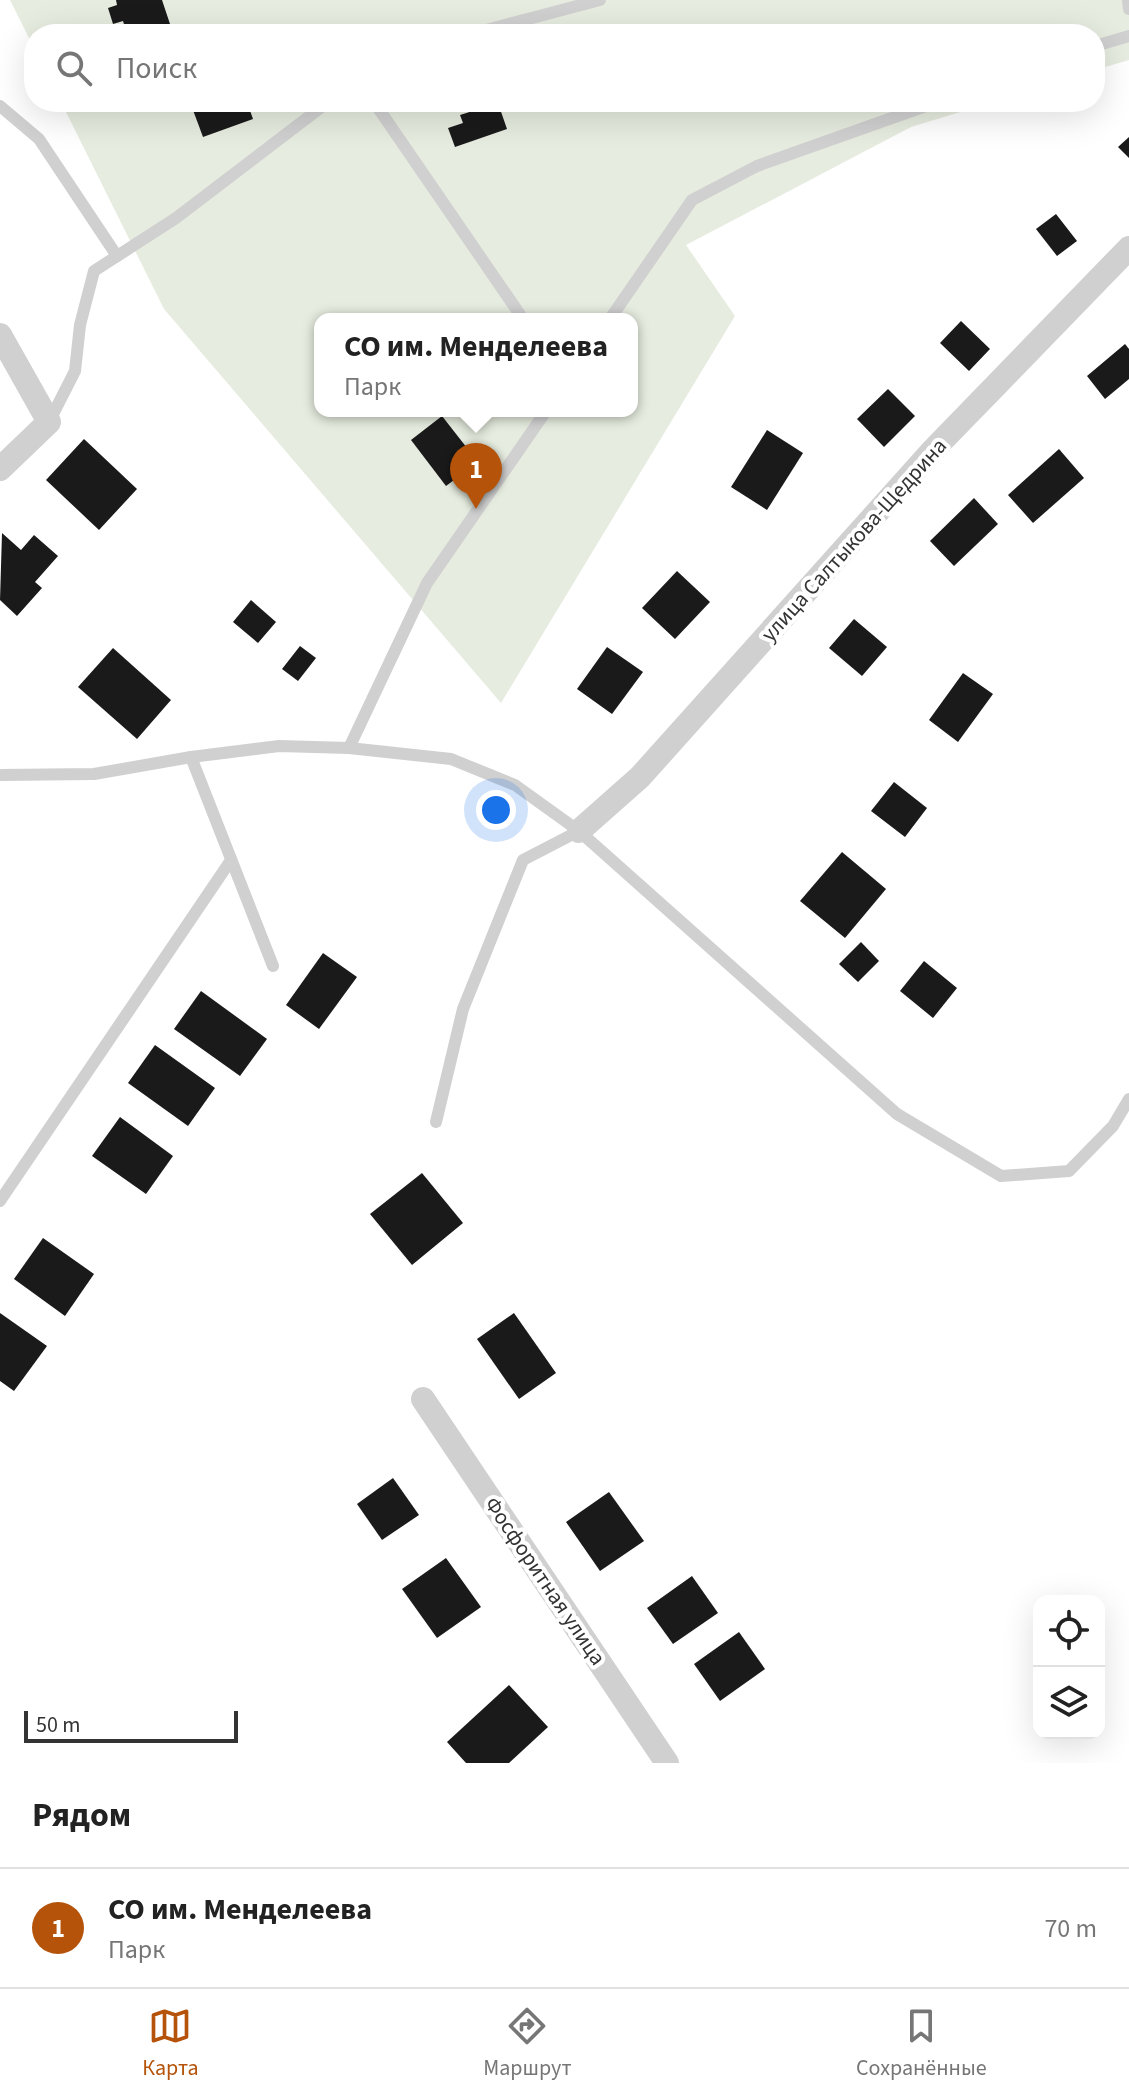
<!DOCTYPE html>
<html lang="ru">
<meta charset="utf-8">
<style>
body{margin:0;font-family:"Source Sans 3",sans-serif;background:#f2f2f2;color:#222}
.controls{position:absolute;right:24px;bottom:24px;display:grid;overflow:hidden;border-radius:16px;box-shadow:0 8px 32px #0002}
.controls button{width:72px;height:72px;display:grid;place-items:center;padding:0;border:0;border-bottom:2px solid #e0e0e0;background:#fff;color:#222;font:40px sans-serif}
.scale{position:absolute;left:24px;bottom:20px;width:214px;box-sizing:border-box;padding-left:8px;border:4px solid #333;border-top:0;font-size:22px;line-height:28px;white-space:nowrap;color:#333;-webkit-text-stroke:6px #fff;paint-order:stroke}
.you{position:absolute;left:496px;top:810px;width:28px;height:28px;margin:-20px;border:6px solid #fff;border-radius:50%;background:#1a73e8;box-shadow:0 0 0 12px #1a73e833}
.badge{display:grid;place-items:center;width:52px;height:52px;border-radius:50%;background:#b45309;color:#fff;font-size:26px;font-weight:700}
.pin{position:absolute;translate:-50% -66px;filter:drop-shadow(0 2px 4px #0008)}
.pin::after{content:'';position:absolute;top:42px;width:28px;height:24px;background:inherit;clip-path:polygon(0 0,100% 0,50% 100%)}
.popup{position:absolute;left:314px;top:313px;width:324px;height:104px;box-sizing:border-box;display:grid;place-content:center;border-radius:16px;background:#fff;filter:drop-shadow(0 2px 6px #0005);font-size:26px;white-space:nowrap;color:#767676}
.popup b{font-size:30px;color:#222}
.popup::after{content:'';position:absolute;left:50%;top:100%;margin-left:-16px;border:16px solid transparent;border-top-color:#fff}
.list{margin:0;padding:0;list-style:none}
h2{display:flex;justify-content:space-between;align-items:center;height:104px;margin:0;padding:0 32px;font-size:34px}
h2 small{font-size:26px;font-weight:400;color:#767676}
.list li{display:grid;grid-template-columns:52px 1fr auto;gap:24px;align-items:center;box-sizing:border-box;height:120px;padding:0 32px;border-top:2px solid #e0e0e0}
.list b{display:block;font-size:30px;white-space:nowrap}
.list p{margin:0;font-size:26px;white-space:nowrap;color:#767676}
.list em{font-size:26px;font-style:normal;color:#767676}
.icon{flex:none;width:44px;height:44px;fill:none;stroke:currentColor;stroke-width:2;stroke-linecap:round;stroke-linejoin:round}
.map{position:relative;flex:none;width:1129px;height:1763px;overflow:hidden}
.search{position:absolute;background:#fff;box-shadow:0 8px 32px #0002;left:24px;right:24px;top:24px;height:88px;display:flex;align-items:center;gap:20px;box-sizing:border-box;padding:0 28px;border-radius:32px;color:#767676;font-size:30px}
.sheet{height:224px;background:#fff}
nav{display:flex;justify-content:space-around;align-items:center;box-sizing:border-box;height:112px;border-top:2px solid #e0e0e0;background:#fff;font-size:22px;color:#767676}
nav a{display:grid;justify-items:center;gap:4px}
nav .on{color:#b45309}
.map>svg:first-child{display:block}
</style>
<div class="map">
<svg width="1129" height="1763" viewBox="0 0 1129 1763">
<rect width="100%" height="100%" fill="#fff"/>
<!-- green -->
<g fill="#e6ecdf" fill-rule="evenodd">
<polygon points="10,0 1129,0 1129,60 1095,70 1095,34 34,34 34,48"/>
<path d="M61,102H993L911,127L686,245L735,316L501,703L164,309ZM320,319H632V411H320Z"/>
</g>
<!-- building -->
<g fill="#1a1a1a">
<polygon points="116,0 162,0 171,27 150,34 127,34 123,21 113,24 108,8 117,5"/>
<polygon points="190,102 247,102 253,119 203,137"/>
<polygon points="498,103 507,129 455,147 448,128 463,123 460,115"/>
<polygon points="1129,137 1129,158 1118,147"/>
<polygon points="1056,214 1077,241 1057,256 1036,229"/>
<polygon points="961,321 990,349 969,371 940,343"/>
<polygon points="1125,344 1129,349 1129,379 1105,399 1087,376"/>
<polygon points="888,389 915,416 884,447 857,419"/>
<polygon points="442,416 478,462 446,486 411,440"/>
<polygon points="767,430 803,453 767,510 731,487"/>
<polygon points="84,439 137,489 99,530 46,480"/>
<polygon points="1059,449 1084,478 1033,523 1008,495"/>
<polygon points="974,498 998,524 954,566 930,541"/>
<polygon points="2,533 21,550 34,535 58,556 35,582 42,588 17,616 0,600"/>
<polygon points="677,571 710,602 675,639 642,608"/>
<polygon points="251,600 276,622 258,643 233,622"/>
<polygon points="854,619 887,647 862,676 829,648"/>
<polygon points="300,646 316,658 298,681 282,669"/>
<polygon points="607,647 643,672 612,714 577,689"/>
<polygon points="113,648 171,700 137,739 78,687"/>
<polygon points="963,673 993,694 958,742 929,720"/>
<polygon points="894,782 927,808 905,837 871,811"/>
<polygon points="842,852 886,889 845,938 800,901"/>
<polygon points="861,942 879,961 858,982 839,964"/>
<polygon points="323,953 357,977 319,1029 286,1005"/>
<polygon points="924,961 957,988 933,1018 900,991"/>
<polygon points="201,991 267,1039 240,1076 174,1029"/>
<polygon points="155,1045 215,1088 188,1126 128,1083"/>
<polygon points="120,1117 173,1156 146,1194 92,1156"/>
<polygon points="422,1173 463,1223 412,1265 370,1214"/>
<polygon points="43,1238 94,1274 65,1316 14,1279"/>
<polygon points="0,1313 47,1346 14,1391 0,1381"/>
<polygon points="514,1313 556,1373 519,1399 477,1339"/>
<polygon points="393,1478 419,1515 382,1540 357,1504"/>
<polygon points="609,1492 644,1541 600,1571 566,1522"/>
<polygon points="446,1558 481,1607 437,1638 402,1589"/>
<polygon points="692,1576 718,1613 673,1644 647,1608"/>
<polygon points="739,1632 765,1669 720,1701 694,1664"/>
<polygon points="509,1685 548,1727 509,1763 466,1763 447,1742"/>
</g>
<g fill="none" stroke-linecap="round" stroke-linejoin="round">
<!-- lane -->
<g stroke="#d0d0d0" stroke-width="12">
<polyline points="1128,0 1129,9"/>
<polyline points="471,34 600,0"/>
<polyline points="1095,46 1129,36"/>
<polyline points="374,102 523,319"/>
<polyline points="0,106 39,139 117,256"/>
<polyline points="610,319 692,200 757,166 937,102"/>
<polyline points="49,422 75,371 80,325 94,271 176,218 328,102"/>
<polyline points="349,748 427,583 546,411"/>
<polyline points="191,757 273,966"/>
<polyline points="0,775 94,774 191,757 279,746 349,748 451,759 515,785 579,831 897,1114 1001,1176 1069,1171 1113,1126 1129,1099"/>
<polyline points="436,1122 463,1009 523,860 579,831"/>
<polyline points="0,1201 231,860"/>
</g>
<!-- street -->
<g stroke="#d0d0d0" stroke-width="24">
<polyline points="0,335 49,422 0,469"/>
<polyline points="579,831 640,777 933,450 1129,248"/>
<polyline points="423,1399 667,1763"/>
</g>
</g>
<g text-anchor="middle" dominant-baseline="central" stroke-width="8" stroke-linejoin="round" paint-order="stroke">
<!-- street labels -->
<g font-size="22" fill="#333" stroke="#fff">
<text transform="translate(854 540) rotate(-48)">улица Салтыкова-Щедрина</text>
<text transform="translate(545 1581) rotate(56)">Фосфоритная улица</text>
</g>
</g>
</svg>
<div class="controls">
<button><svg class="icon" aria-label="locate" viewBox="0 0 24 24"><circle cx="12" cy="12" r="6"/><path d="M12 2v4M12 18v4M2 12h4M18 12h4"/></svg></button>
<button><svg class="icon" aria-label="layers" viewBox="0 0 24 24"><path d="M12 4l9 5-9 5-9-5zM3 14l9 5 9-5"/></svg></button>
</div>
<div class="scale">50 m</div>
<div class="you"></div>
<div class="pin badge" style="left:476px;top:509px">1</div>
<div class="popup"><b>СО им. Менделеева</b>Парк</div>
<div class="search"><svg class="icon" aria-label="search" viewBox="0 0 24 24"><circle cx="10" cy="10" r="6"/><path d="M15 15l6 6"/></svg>Поиск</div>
</div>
<section class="sheet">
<h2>Рядом<small></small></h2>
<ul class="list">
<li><span class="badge">1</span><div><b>СО им. Менделеева</b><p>Парк</p></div><em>70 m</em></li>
</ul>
</section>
<nav>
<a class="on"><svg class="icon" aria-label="map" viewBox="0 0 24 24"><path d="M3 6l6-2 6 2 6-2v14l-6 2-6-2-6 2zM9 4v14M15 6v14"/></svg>Карта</a>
<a><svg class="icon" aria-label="directions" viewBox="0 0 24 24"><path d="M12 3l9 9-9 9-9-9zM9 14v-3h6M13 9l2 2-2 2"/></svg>Маршрут</a>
<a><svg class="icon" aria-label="saved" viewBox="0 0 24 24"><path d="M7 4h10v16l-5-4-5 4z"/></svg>Сохранённые</a>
</nav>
